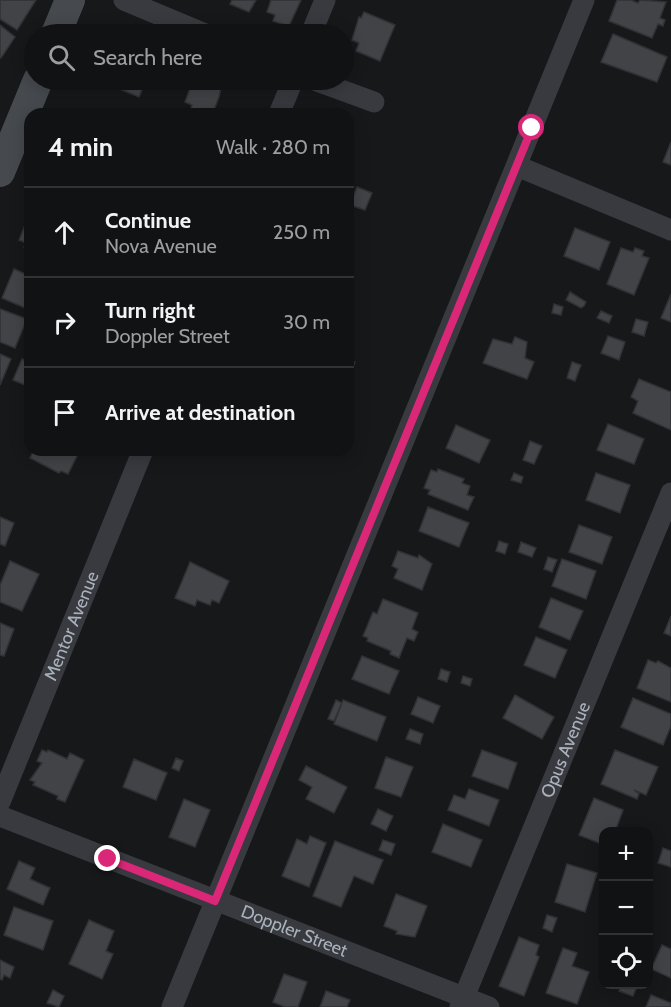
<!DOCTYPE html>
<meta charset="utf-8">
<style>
body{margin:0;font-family:Cabin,sans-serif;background:#1e2022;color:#f1f3f6}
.controls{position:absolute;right:18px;bottom:18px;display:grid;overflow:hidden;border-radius:12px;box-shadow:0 3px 15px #0003}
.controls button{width:54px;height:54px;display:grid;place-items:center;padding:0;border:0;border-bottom:2px solid #303234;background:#111214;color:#f1f3f6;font:30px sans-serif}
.stop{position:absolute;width:18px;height:18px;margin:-14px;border:4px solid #db2777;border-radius:50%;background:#fff}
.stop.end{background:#db2777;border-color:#fff;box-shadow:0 2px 6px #0008}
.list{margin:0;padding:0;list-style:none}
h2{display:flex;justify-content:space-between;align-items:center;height:78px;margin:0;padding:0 24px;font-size:26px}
h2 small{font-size:20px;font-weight:400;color:#9c9ea0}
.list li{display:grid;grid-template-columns:39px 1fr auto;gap:18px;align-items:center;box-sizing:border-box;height:90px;padding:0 24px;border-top:2px solid #303234}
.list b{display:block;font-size:22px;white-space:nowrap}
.list p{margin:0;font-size:20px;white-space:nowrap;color:#9c9ea0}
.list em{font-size:20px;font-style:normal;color:#9c9ea0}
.icon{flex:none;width:33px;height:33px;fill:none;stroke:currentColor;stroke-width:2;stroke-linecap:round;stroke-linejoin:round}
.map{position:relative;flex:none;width:671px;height:1007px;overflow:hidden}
.search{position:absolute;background:#111214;box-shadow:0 3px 15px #0003;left:24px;top:24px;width:330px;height:66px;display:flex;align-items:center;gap:15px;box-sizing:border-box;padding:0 21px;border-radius:33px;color:#9c9ea0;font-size:22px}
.panel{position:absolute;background:#111214;box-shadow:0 3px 15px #0003;left:24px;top:108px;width:330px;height:348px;border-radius:18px}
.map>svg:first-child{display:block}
</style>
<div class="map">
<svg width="671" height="1007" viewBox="0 0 671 1007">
<rect width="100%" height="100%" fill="#17181a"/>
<!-- building -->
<g fill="#414347" stroke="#313236" stroke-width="1.5">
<polygon points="0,0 36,0 17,30 0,19"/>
<polygon points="232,0 256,0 249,12 230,4"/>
<polygon points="271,0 301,0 289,26 273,21 275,15 267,12"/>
<polygon points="617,0 631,0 638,3 640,0 666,2 660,18 665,20 663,26 658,24 652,38 609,21"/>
<polygon points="364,12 395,25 380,61 356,51 359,43 352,40 359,17 361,18"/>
<polygon points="0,25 15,37 1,58 0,58"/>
<polygon points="613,34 667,57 657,82 601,62"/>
<polygon points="98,80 146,80 139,97"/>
<polygon points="193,80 220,80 219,82 222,83 219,97 214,110 211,109 209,113 189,114 192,105 185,102"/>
<polygon points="671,142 671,165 663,162"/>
<polygon points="357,187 372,193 365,210 350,205"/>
<polygon points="27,220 30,221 30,249 24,247 26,243 19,240"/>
<polygon points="575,228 610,242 599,270 564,256"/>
<polygon points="621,248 633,252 635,248 644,251 642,256 649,258 634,295 607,284"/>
<polygon points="14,269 30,276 30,310 2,298"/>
<polygon points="570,292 586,302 584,306 581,308 566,300"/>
<polygon points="671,294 671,322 661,318"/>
<polygon points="554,304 563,307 561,315 552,313"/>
<polygon points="0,309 27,319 15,348 0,342"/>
<polygon points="601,311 612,316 609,323 597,318"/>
<polygon points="636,319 648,322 644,336 632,332"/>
<polygon points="608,336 625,342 619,360 601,353"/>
<polygon points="515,337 527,342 525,358 534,362 527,379 483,363 493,339 512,344"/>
<polygon points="0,354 11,359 0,385"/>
<polygon points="22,359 30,363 30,387 13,380"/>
<polygon points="348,360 355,362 348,381"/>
<polygon points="572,362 581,365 575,381 567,378"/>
<polygon points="639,379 671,392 671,430 633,413 638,401 631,397"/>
<polygon points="608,424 644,439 634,464 597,450"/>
<polygon points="456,425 490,440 479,463 446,448"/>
<polygon points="530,441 542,446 534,464 523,460"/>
<polygon points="34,450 80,450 68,474 61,471 59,473 30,458"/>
<polygon points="438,469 464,479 462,483 470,486 467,495 474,497 468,510 428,494 430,490 424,488 431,470 437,472"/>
<polygon points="514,473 523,477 521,483 511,480"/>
<polygon points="596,473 630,485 620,513 586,500"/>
<polygon points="428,507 469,523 459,547 419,531"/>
<polygon points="0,517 14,523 5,546 0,544"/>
<polygon points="579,525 612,537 602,564 569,552"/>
<polygon points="499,541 508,544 505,554 496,551"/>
<polygon points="521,542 536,548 532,557 518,552"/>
<polygon points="398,551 418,558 419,555 432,564 422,590 394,578 398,569 392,566"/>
<polygon points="548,557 557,560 552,572 544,569"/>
<polygon points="562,559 596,571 586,599 552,586"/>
<polygon points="10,561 39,574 22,611 0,602 0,585"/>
<polygon points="190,562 229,581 219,603 212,600 210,605 197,600 195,606 175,598"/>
<polygon points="551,598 583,611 570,640 539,627"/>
<polygon points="383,599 418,613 412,629 418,632 414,641 407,638 399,658 390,654 391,651 367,641 368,638 363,636 373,612 377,614"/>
<polygon points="671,616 671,636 664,633"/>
<polygon points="0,623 14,629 4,656 0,655"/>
<polygon points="536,637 567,650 555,678 524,665"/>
<polygon points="362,656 399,671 389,694 352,679"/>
<polygon points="648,660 656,663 658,661 671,668 671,702 637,688"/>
<polygon points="441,669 450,672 447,682 438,679"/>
<polygon points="463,676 472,679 470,686 461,683"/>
<polygon points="515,695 554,717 542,739 503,718"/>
<polygon points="418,697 440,706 433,723 411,714"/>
<polygon points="633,698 671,714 671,726 663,745 621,727"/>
<polygon points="336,700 342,703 334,721 328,719"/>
<polygon points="343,700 386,717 377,741 334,724"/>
<polygon points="410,729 423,734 420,744 406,739"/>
<polygon points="42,750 47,752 48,750 67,759 70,753 84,760 65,802 57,799 58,796 33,785 35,782 30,780 42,763 37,761"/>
<polygon points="482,750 517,763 508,789 472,776"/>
<polygon points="615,750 658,767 646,795 634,790 639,794 637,799 601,784"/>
<polygon points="386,757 413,767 401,797 375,788"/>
<polygon points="176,758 183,761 179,771 172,768"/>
<polygon points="134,759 167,773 156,800 123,787"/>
<polygon points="306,766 347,787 334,813 306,799 312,787 299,780"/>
<polygon points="469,789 499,800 489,826 448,810 454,795 465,799"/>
<polygon points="594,798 623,810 615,832 604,832 604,845 579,835"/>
<polygon points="184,799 210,810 195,847 169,837"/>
<polygon points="378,809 393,816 386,831 371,824"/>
<polygon points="443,824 482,840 471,867 432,852"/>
<polygon points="310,836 326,843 309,887 282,876 297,839 307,844"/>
<polygon points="383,840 395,844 391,855 379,850"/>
<polygon points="335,841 383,860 373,884 354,876 341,907 313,896"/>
<polygon points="663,848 671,851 671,867 658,863"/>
<polygon points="19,861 35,868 30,879 50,888 43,905 7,889"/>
<polygon points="567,864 597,873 585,912 555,902"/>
<polygon points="396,894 427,906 415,937 396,934 397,931 384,926"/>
<polygon points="14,907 53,921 43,950 4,935"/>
<polygon points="547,915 557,918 552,932 543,928"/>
<polygon points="89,920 114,931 106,951 113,954 102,979 69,964"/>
<polygon points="519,937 539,945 536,955 539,957 524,996 499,986"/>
<polygon points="662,945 671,949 671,978 651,969"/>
<polygon points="563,948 577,953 572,966 589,972 577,1004 546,993"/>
<polygon points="0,960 14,967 10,978 4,975 2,980 0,979"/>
<polygon points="284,974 307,982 298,1007 285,1007 273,1002"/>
<polygon points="622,984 638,984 633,996 619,991"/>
<polygon points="53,990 64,996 59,1007 47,1003"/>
<polygon points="326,991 350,1000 347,1007 320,1007"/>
<polygon points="651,995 671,1003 671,1007 646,1007"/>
</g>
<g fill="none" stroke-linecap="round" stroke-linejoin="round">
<!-- street -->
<g stroke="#383a3f" stroke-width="21">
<polyline points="124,0 205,34"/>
<polyline points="311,34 325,0"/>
<polyline points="314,80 374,102"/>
<polyline points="279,114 293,80"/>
<polyline points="517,166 671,230"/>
<path id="s1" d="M0,802L143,450"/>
<path id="s2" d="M0,816L489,1007"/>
<polyline points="172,1007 584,0"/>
<path id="s3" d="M460,1007L671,493"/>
</g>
<!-- secondary -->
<g stroke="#464a4f" stroke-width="30">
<polyline points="56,34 70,0"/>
<polyline points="0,172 38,80"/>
</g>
</g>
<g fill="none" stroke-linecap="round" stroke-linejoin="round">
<!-- route -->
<polyline stroke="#db2777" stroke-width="8" points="108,859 215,901 532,128"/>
</g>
<g text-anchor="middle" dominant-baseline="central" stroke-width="4.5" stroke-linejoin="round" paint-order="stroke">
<!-- street labels -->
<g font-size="18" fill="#a9b1ba" stroke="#121315">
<text stroke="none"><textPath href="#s1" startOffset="190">Mentor Avenue</textPath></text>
<text stroke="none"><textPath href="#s3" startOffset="278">Opus Avenue</textPath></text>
<text stroke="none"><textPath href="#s2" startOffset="316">Doppler Street</textPath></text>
</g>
</g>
</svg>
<div class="controls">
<button>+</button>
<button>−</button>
<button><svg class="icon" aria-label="locate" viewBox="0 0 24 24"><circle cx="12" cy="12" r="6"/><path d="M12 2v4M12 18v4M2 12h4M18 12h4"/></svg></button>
</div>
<div class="stop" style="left:532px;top:128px"></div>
<div class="stop end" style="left:108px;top:859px"></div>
<div class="search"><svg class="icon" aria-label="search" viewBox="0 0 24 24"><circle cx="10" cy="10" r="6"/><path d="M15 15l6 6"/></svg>Search here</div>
<section class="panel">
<h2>4 min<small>Walk · 280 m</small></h2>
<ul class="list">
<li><svg class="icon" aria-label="ahead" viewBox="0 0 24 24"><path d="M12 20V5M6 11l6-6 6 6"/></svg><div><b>Continue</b><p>Nova Avenue</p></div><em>250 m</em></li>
<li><svg class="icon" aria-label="right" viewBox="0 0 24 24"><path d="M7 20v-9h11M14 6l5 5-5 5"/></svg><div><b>Turn right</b><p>Doppler Street</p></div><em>30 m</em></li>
<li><svg class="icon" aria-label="arrive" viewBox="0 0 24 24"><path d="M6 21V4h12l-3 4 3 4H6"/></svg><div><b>Arrive at destination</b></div></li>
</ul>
</section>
</div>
